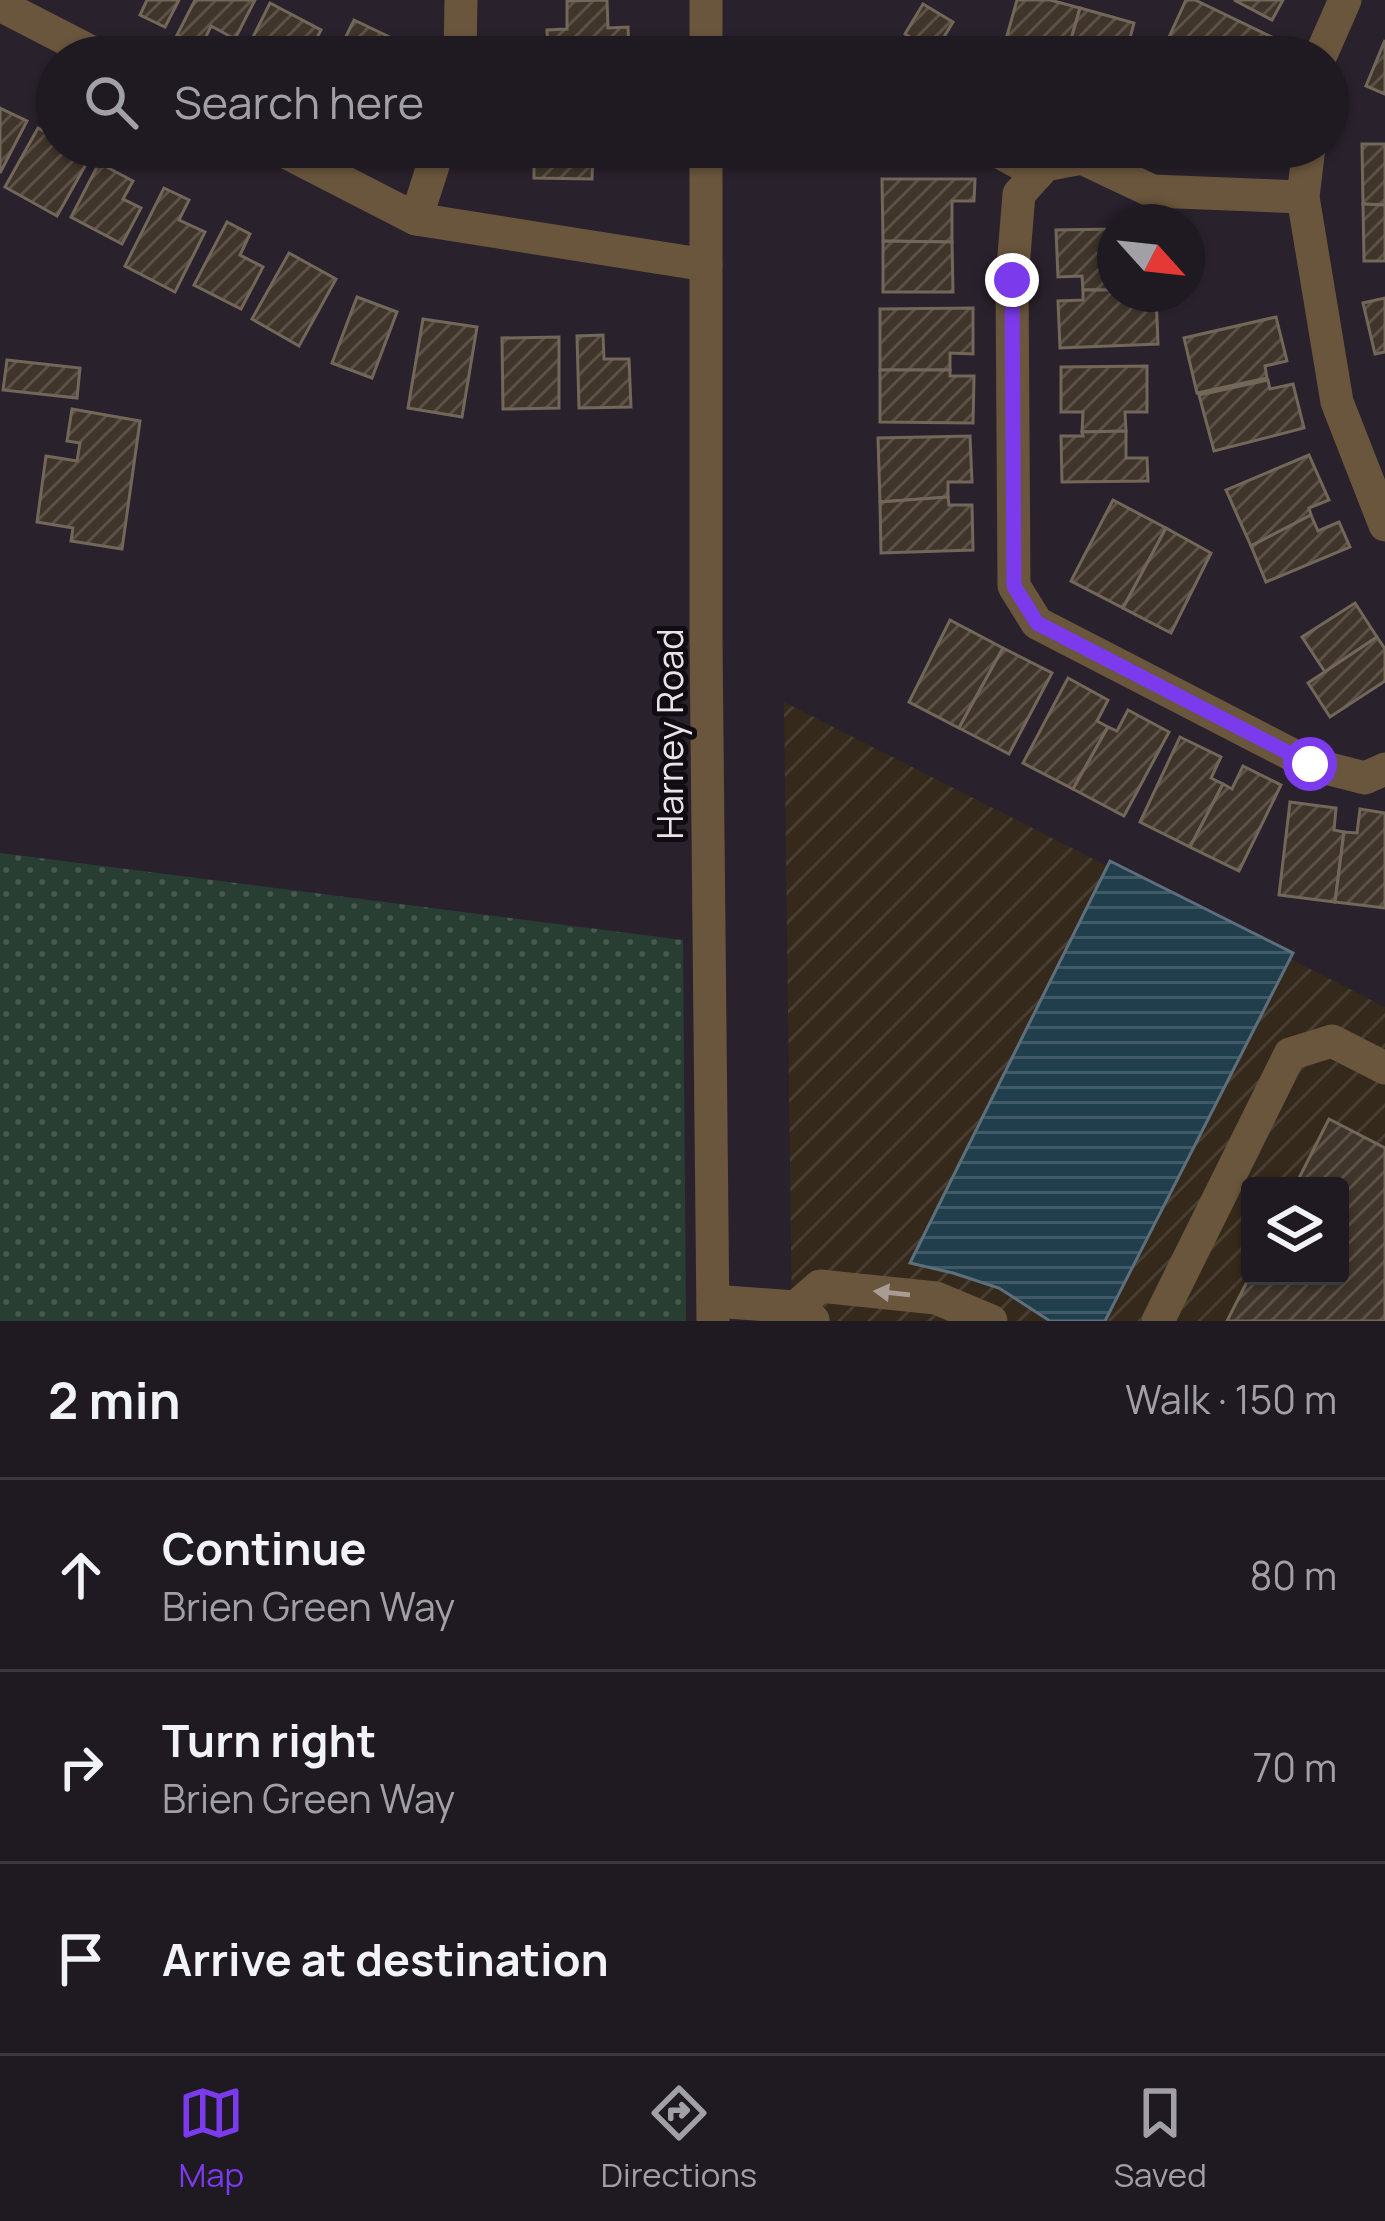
<!DOCTYPE html>
<meta charset="utf-8">
<style>
body{margin:0;font-family:Manrope,sans-serif;background:#27222a;color:#f1f3f6}
.controls{position:absolute;right:36px;bottom:36px;display:grid;overflow:hidden;border-radius:12px;box-shadow:0 3px 9px #0004}
.controls button{width:108px;height:108px;display:grid;place-items:center;padding:0;border:0;border-bottom:3px solid #3c383f;background:#1f1921;color:#f1f3f6;font:60px sans-serif}
.compass{position:absolute;left:1097px;top:204px;width:108px;height:108px;border-radius:50%;background:#1f1921;box-shadow:0 3px 9px #0004;rotate:117deg}
.stop{position:absolute;width:36px;height:36px;margin:-27px;border:9px solid #7c3aed;border-radius:50%;background:#fff}
.stop.end{background:#7c3aed;border-color:#fff;box-shadow:0 3px 12px #0008}
.list{margin:0;padding:0;list-style:none}
h2{display:flex;justify-content:space-between;align-items:center;height:156px;margin:0;padding:0 48px;font-size:51px}
h2 small{font-size:39px;font-weight:400;color:#a1a0a5}
.list li{display:grid;grid-template-columns:78px 1fr auto;gap:36px;align-items:center;box-sizing:border-box;height:192px;padding:0 48px;border-top:3px solid #3c383f}
.list b{display:block;font-size:45px;white-space:nowrap}
.list p{margin:0;font-size:39px;white-space:nowrap;color:#a1a0a5}
.list em{font-size:39px;font-style:normal;color:#a1a0a5}
.icon{flex:none;width:66px;height:66px;fill:none;stroke:currentColor;stroke-width:2;stroke-linecap:round;stroke-linejoin:round}
.map{position:relative;flex:none;width:1385px;height:1321px;overflow:hidden}
.search{position:absolute;background:#1f1921;box-shadow:0 3px 9px #0004;left:36px;right:36px;top:36px;height:132px;display:flex;align-items:center;gap:30px;box-sizing:border-box;padding:0 42px;border-radius:66px;color:#a1a0a5;font-size:45px}
.sheet{height:732px;background:#1f1921}
nav{display:flex;justify-content:space-around;align-items:center;box-sizing:border-box;height:168px;border-top:3px solid #3c383f;background:#1f1921;font-size:33px;color:#a1a0a5}
nav a{display:grid;justify-items:center;gap:6px}
nav .on{color:#7c3aed}
.map>svg:first-child{display:block}
</style>
<div class="map">
<svg width="1385" height="1321" viewBox="0 0 1385 1321">
<defs>
<pattern id="industrial-furrows" width="10" height="10" patternUnits="userSpaceOnUse" patternTransform="scale(3)"><rect width="10" height="10" fill="#35291b"/><path d="M-1 1l2-2M0 10L10 0M9 11l2-2" fill="none" stroke="#483e31"/></pattern>
<pattern id="grass-dots" width="8" height="8" patternUnits="userSpaceOnUse" patternTransform="scale(3)"><rect width="8" height="8" fill="#293e32"/><path d="M2 2h.1M6 6h.1" fill="none" stroke="#485a50" stroke-width="1.8" stroke-linecap="round"/></pattern>
<pattern id="water-rules" width="6" height="5" patternUnits="userSpaceOnUse" patternTransform="scale(3)"><rect width="6" height="5" fill="#213e4d"/><path d="M0 2.5h6" fill="none" stroke="#415a67"/></pattern>
<pattern id="building-hatch" width="6" height="6" patternUnits="userSpaceOnUse" patternTransform="scale(3)"><rect width="6" height="6" fill="#40352a"/><path d="M-1 1l2-2M0 6l6-6M5 7l2-2" fill="none" stroke="#5c5249"/></pattern>
</defs>
<rect width="100%" height="100%" fill="#29212c"/>
<!-- industrial -->
<path fill="url(#industrial-furrows)" fill-rule="evenodd" d="M784,702L1385,1007V1321H792ZM1250,1186H1340V1276H1250Z"/>
<!-- grass -->
<polygon fill="url(#grass-dots)" points="0,853 683,940 686,1321 0,1321"/>
<!-- water -->
<polygon fill="url(#water-rules)" stroke="#5d6f7c" stroke-width="3" points="1110,861 1293,953 1105,1321 1050,1321 999,1288 953,1273 910,1263"/>
<!-- building -->
<g fill="url(#building-hatch)" stroke="#73675a" stroke-width="3">
<polygon points="147,0 179,0 165,27 140,15"/>
<polygon points="195,0 255,0 235,39 211,26 201,47 177,35"/>
<polygon points="607,0 608,28 628,27 629,56 548,57 547,30 567,29 567,1"/>
<polygon points="1017,0 1050,0 1080,8 1066,57 1001,57"/>
<polygon points="1186,0 1195,0 1276,39 1267,57 1183,57 1164,48"/>
<polygon points="1234,0 1283,0 1272,20"/>
<polygon points="270,3 321,30 307,57 243,57"/>
<polygon points="923,4 953,22 935,52 905,34"/>
<polygon points="1080,8 1134,23 1125,57 1066,57"/>
<polygon points="354,20 404,44 397,57 336,57"/>
<polygon points="1385,40 1385,94 1366,86"/>
<polygon points="0,108 27,121 0,173"/>
<polygon points="38,128 57,139 57,147 71,147 90,157 57,216 5,187"/>
<polygon points="1362,144 1385,144 1385,205 1363,204"/>
<polygon points="534,147 593,147 592,179 534,178"/>
<polygon points="99,163 133,181 123,199 141,208 122,244 71,217"/>
<polygon points="882,179 975,179 974,201 952,201 952,242 883,241"/>
<polygon points="164,188 189,200 179,220 205,232 175,292 125,266"/>
<polygon points="1363,204 1385,205 1385,261 1364,261"/>
<polygon points="227,222 250,234 240,255 263,267 241,309 194,285"/>
<polygon points="1115,229 1115,290 1083,290 1082,276 1058,277 1056,230"/>
<polygon points="883,241 952,242 953,292 883,292"/>
<polygon points="289,253 336,279 299,346 252,319"/>
<polygon points="1083,290 1115,290 1115,294 1156,294 1158,344 1060,348 1058,301 1083,300"/>
<polygon points="357,297 397,312 372,378 332,363"/>
<polygon points="1385,298 1385,352 1375,354 1363,303"/>
<polygon points="973,308 973,354 950,353 950,370 880,370 880,309"/>
<polygon points="1276,317 1287,361 1265,366 1267,378 1197,393 1184,338"/>
<polygon points="423,319 477,327 462,417 408,408"/>
<polygon points="603,335 604,359 629,359 631,407 579,408 577,336"/>
<polygon points="559,337 559,408 503,409 502,338"/>
<polygon points="7,360 80,368 77,398 3,390"/>
<polygon points="1147,366 1147,412 1125,412 1126,431 1082,432 1083,412 1061,412 1061,367"/>
<polygon points="880,370 950,370 950,376 974,376 973,423 880,422"/>
<polygon points="1268,380 1270,389 1293,384 1304,428 1214,451 1199,395"/>
<polygon points="72,409 140,421 122,549 71,541 73,528 37,522 46,456 77,461 80,443 67,441"/>
<polygon points="1126,431 1126,458 1147,458 1148,481 1062,482 1061,436 1083,436 1082,432"/>
<polygon points="970,436 972,482 948,482 948,497 880,502 878,438"/>
<polygon points="1309,455 1329,500 1309,508 1311,515 1251,546 1226,490"/>
<polygon points="948,497 949,505 972,505 973,550 881,553 880,502"/>
<polygon points="1113,500 1166,528 1123,608 1071,581"/>
<polygon points="1311,515 1318,531 1339,522 1350,547 1266,582 1251,546"/>
<polygon points="1166,528 1211,553 1171,633 1123,608"/>
<polygon points="1355,603 1377,637 1325,672 1302,637"/>
<polygon points="950,620 1003,648 959,728 909,702"/>
<polygon points="1377,637 1385,649 1385,681 1330,717 1308,683"/>
<polygon points="1003,648 1052,673 1009,754 959,728"/>
<polygon points="1068,678 1108,700 1097,721 1108,727 1073,789 1023,763"/>
<polygon points="1128,710 1169,732 1124,816 1073,789 1108,727 1117,731"/>
<polygon points="1180,737 1221,757 1211,778 1223,784 1190,847 1140,822"/>
<polygon points="1243,766 1281,785 1239,871 1190,847 1223,784 1232,789"/>
<polygon points="1290,802 1336,808 1334,830 1344,832 1335,902 1279,895"/>
<polygon points="1360,809 1385,813 1385,908 1335,902 1344,832 1357,833"/>
<polygon points="1329,1119 1385,1148 1385,1321 1227,1321 1250,1276 1340,1276 1340,1186 1295,1186"/>
</g>
<g fill="none" stroke-linecap="round" stroke-linejoin="round">
<!-- minor -->
<g stroke="#6a563d" stroke-width="33">
<polyline points="0,5 101,57"/>
<polyline points="460,57 461,0"/>
<polyline points="706,57 706,0"/>
<polyline points="1320,57 1345,0"/>
<polyline points="276,147 416,219 706,265"/>
<polyline points="706,147 706,639 713,1321"/>
<polyline points="990,147 1038,173"/>
<polyline points="1309,147 1303,197 1337,402 1385,525"/>
<polyline points="1303,197 1152,191 1082,158 1045,165 1019,194 1012,280 1014,586 1037,623 1310,764 1365,778 1385,769"/>
<polyline points="416,219 439,147"/>
<polyline points="713,1301 796,1307 813,1320"/>
<polyline points="796,1307 820,1286 936,1298 991,1321"/>
<polyline points="1158,1321 1290,1054 1332,1041 1385,1068"/>
</g>
</g>
<!-- one-way arrows -->
<defs><path id="oneway-solid" d="M-6-.8H1V-3.2L6.5 0L1 3.2V.8H-6Z" transform="scale(3)"/></defs>
<use fill="#a99c94" href="#oneway-solid" transform="translate(892 1293) rotate(-174)"/>
<g fill="none" stroke-linecap="round" stroke-linejoin="round">
<!-- route -->
<polyline stroke="#7c3aed" stroke-width="15" points="1012,280 1014,586 1037,623 1310,764"/>
</g>
<g text-anchor="middle" dominant-baseline="central" stroke-width="10" stroke-linejoin="round" paint-order="stroke">
<!-- street labels -->
<g font-size="36" fill="#e8e2ea" stroke="#100c11">
<text transform="translate(669 734) rotate(-90)">Harney Road</text>
</g>
</g>
</svg>
<div class="controls">
<button><svg class="icon" aria-label="layers" viewBox="0 0 24 24"><path d="M12 4l9 5-9 5-9-5zM3 14l9 5 9-5"/></svg></button>
</div>
<svg class="compass" viewBox="-18 -18 36 36"><path d="M0-13l5 13h-10z" fill="#e53935"/><path d="M0 13l5-13h-10z" fill="#a1a0a5"/></svg>
<div class="stop" style="left:1310px;top:764px"></div>
<div class="stop end" style="left:1012px;top:280px"></div>
<div class="search"><svg class="icon" aria-label="search" viewBox="0 0 24 24"><circle cx="10" cy="10" r="6"/><path d="M15 15l6 6"/></svg>Search here</div>
</div>
<section class="sheet">
<h2>2 min<small>Walk · 150 m</small></h2>
<ul class="list">
<li><svg class="icon" aria-label="ahead" viewBox="0 0 24 24"><path d="M12 20V5M6 11l6-6 6 6"/></svg><div><b>Continue</b><p>Brien Green Way</p></div><em>80 m</em></li>
<li><svg class="icon" aria-label="right" viewBox="0 0 24 24"><path d="M7 20v-9h11M14 6l5 5-5 5"/></svg><div><b>Turn right</b><p>Brien Green Way</p></div><em>70 m</em></li>
<li><svg class="icon" aria-label="arrive" viewBox="0 0 24 24"><path d="M6 21V4h12l-3 4 3 4H6"/></svg><div><b>Arrive at destination</b></div></li>
</ul>
</section>
<nav>
<a class="on"><svg class="icon" aria-label="map" viewBox="0 0 24 24"><path d="M3 6l6-2 6 2 6-2v14l-6 2-6-2-6 2zM9 4v14M15 6v14"/></svg>Map</a>
<a><svg class="icon" aria-label="directions" viewBox="0 0 24 24"><path d="M12 3l9 9-9 9-9-9zM9 14v-3h6M13 9l2 2-2 2"/></svg>Directions</a>
<a><svg class="icon" aria-label="saved" viewBox="0 0 24 24"><path d="M7 4h10v16l-5-4-5 4z"/></svg>Saved</a>
</nav>
